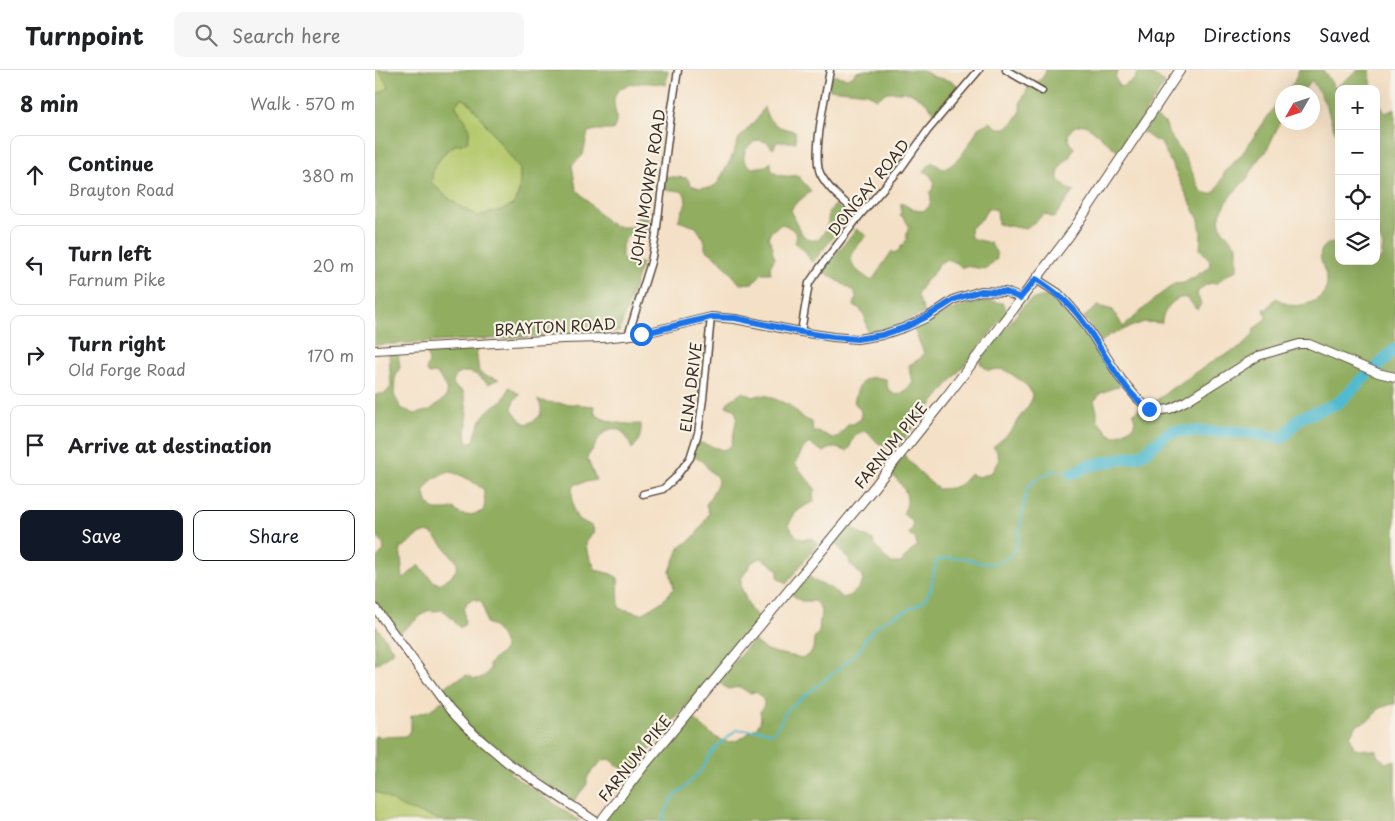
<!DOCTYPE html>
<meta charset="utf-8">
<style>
body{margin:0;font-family:"Playpen Sans",sans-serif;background:#f6f6f6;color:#202124}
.controls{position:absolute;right:15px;top:15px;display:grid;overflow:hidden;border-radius:10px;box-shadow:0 5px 20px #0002}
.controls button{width:45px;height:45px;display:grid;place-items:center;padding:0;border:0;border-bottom:1px solid #e0e0e0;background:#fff;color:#202124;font:25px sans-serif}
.compass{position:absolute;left:900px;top:15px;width:45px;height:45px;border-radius:50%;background:#fff;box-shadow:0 5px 20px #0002;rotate:231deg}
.stop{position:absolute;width:15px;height:15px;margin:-11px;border:4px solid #1a73e8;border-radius:50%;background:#fff}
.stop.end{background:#1a73e8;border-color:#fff;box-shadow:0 1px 5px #0008}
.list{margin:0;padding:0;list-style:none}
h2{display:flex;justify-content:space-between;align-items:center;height:65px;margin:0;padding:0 20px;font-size:21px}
h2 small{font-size:16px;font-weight:400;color:#757577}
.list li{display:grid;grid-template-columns:32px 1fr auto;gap:15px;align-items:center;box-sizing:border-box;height:80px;margin:0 10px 10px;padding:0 10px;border:1px solid #e0e0e0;border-radius:10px}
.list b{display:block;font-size:19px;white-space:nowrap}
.list p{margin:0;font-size:16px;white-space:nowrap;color:#757577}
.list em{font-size:16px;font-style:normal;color:#757577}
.actions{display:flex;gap:10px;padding:15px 20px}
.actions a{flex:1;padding:11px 0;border:1px solid #111827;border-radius:10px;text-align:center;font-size:18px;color:#111827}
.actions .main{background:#111827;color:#fff}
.icon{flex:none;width:28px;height:28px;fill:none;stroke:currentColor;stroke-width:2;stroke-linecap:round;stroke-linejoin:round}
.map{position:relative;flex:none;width:1020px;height:751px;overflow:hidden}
header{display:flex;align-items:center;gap:30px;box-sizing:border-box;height:70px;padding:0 25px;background:#fff;border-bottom:1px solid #e0e0e0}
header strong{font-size:24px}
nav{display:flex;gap:28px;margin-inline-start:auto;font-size:18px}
.search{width:350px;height:45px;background:#f6f6f6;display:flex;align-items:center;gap:12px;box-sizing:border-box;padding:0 18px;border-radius:10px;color:#757577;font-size:19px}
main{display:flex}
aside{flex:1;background:#fff}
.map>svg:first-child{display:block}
</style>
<header>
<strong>Turnpoint</strong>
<div class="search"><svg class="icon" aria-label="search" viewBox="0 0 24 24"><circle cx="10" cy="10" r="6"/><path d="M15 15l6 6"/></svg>Search here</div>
<nav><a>Map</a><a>Directions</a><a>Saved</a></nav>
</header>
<main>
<aside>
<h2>8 min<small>Walk · 570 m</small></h2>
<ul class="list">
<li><svg class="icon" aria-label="ahead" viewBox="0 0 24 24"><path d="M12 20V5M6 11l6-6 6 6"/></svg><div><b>Continue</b><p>Brayton Road</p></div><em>380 m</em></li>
<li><svg class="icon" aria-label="left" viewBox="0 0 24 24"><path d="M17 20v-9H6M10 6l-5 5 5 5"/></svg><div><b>Turn left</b><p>Farnum Pike</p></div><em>20 m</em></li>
<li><svg class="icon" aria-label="right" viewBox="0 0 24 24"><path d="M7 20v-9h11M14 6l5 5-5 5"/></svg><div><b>Turn right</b><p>Old Forge Road</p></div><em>170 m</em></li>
<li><svg class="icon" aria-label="arrive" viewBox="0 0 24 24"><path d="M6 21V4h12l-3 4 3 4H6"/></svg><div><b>Arrive at destination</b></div></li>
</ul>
<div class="actions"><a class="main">Save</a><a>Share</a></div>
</aside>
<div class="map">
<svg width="1020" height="751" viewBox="0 0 1020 751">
<rect width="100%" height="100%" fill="#f7f3e8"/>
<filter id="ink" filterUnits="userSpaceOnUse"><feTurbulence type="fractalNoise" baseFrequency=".02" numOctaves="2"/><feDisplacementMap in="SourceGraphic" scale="10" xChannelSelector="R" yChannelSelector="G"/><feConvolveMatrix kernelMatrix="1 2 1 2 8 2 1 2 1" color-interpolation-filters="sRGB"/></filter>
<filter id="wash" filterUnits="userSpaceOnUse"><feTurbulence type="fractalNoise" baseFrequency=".0096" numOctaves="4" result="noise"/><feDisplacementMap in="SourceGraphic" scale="20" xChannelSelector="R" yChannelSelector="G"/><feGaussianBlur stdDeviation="1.12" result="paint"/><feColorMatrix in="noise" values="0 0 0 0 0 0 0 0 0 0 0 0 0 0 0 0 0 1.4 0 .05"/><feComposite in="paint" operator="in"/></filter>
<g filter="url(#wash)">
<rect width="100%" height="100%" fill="#f4e0c6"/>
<!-- green -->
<g fill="#b5c96d" stroke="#787a46">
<polygon points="0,0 43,0 0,28"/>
<path d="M86,28L94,32L145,99C145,140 141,136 103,146C83,137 72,128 56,112L59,97L71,81L80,75L91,73L95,58L80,35Z"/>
<polygon points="0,715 95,751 0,751"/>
</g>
<!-- forest -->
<g fill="#90ad60" stroke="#666c3f" fill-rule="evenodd">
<path d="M3,0H293L291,15C278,12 242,9 239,29C238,39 245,48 238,60H221L213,62L208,85L197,95L201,119L230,150L237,155L243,157H257L262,147H274L271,168L262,165L252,166L247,175V188L252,193H267L244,262L0,275V23H5L14,17ZM86,28L94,32L145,99C145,140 140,136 103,146C83,137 72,128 56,112L59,97L71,81L80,75L91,73C100,58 88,48 80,36Z"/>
<polygon points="489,0 547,0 559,7 577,11 583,16 560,44 551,32 535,22 512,22 501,29 493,23 454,19 456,5 472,8 479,5 480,2 488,1"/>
<path d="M671,0H743L740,7L743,15L746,17L759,10L764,0H771C777,6 784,8 790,13L744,82C734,76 719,58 709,55C702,53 693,60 693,68C693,72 697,75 699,78L695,85V88C687,92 682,101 683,110L693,119L700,121L694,127L679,148L669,144L651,159L623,154L622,140L613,138L607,149L595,158L596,168L615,173L621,182L622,189L610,199L589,196L587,198L582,193L572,189L563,194L557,205L551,210L542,225L550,243L497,265H493L490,247L484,238L479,236L481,226L480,222L448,201L481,159L492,166C485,173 471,185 479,197C483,202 490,206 495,210L498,209L517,181L519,183L523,181L532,169C530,156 540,159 525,145L526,142V133C531,135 536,139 541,140C553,144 558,133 555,123L560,114L556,106L549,101L557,92L568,99C582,96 597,71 603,58L615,52L623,58H630L638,53L646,41L645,34L654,16C661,15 670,7 671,0Z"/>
<polygon points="924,0 948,0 960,18 983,0 996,0 995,3 997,19 964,19 964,69 958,57 952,37 937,10 927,22 910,22 919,12"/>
<path d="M907,26V48L891,82L885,87L871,110L856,125L846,142L844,151L848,161L862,176V200L850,206L843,213C834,212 826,216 822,224L826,234L822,240C819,236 815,230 810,228C800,225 786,243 787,253L769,252L734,265L727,272L709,247L723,236L738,240L748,257L782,227L799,214L809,213L834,198L835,190L825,179L826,163L824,150L785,71L779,70L768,62L779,46L791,54L793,63L810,87L825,119L828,122L835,124L841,121L850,102L867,84Z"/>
<path d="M1001,27L1010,43L1020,39V634L1012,635L1005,638L994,650L982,655L975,666L979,678L1002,681L1004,687L1011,693L1020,690V751H225L313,643C326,654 344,678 363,670C368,668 372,664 376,661C385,655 387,652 385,642C392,632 389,630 381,622L374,623L365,617L353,619L343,612L378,570L389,579L401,583L428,588L435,584L438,579L439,568L444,562L446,541L444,535L439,531H426L416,524L432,505L443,513L454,517L468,528C478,526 483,519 488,511L486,505L475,494L474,489L459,472L473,454L487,465L498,470L500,476L507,483V485L517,493H526L530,487L542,476L540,468L534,464L538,457L537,451L528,444C529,441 532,436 532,432C533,421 523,409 515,403L529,385L548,406L563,419C580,418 584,418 595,404L604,407L617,402L624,389L621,379L618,377C625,371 633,365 638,358C640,356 640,353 642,351C655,332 668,326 642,308C631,300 627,297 613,301L604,292L650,234C657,229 667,225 676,227C698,232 733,295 746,315L726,323L719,331L722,341V349L734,364L741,366L758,357L760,351L758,344L768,335L774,336L796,319L843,288L865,278L878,265L879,259L891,248V245L889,239H892L901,228C915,236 918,238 934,233C944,230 953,222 952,210C951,200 940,186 949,177C954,172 958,173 964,174V191H1001L1006,189L1008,176L1001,159Z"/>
<path d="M389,37C393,54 404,58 420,61L421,72H402L398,79L392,72L383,70C373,75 368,80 369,91L377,98L391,96L396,92C396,93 396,98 397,100C401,107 415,107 422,105L436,121L418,136L416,141C419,149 425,165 433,169C448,176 455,152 453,142L460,135L469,142L472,150L437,193L429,180L420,173C425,163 416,157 407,154L396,161L393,167L398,177L397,181L400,188L395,197L396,203H387L378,213L365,214L345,190L330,179V171L321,157L303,151L311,133L310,125L306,121L287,119V106L312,108L316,115L325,118H335L342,114L356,89L364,68L383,48Z"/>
<path d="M615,231L628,233L632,241L629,246L518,382L513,378L503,373L492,361C482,361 476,369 475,378L472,381L457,377L449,382L434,373L428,379L420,394L441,420L438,424L439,432C428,436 417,443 414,455C419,465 425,472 436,468L443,473L411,514L403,508V500L393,492L386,488L377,492L366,509V517L375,539L385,548L301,648L255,705L235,689L228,690L216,702L212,708V714L198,732C162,708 116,680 87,649C79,641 72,631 64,623L75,613L92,605L99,609C107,609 111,605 115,599L114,594L130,579C130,568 121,557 111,553L109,538L106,531L99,529L92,532L89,540L90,554L85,558L71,542L66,540C61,542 57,540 52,541L23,564L0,533V490L9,480L8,474L0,463V325L11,323L16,317L14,284L23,283L25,297L20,308L19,325L26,338L40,344L55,340L70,328L72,324L71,317L63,305L59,303L54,304L51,300L54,292L52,282L101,279L104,302L110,306L124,309L113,314C104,305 93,297 80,306L78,313L81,318L88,321C91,330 92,341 92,351C92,359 90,365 93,372L96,373L99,371C101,362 104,352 110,344C120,331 128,337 134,317L145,325L139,330L137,339L146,351L151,354C163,350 171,344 163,330L171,332L219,336L220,344C231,353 251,355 266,354C266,365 265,371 257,379C255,373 253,370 250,365C240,353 229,360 222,371C221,373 220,376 219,378C216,382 214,384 212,388L221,410L201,414L197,419L198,438L202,448L218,457L219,464L216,465L211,472L212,481L221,500L236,504L243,508L244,538L267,544L289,530L299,518L295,501L305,476C318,473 328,455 334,443L331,435L343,413L342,407L335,401L328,392L317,385L320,371L348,380L355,377L357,373L362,346L359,339L351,336L353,332L368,322L378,327L385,325L393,326L414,335L428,348L437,352L438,362C458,361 456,381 473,354H478L486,349V341L479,332C481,325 484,309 494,308C499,307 506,308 511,309L513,319L520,325L526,324L537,314L538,311L535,304L534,295L546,288L549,283L538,257L587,236ZM74,402C87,404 99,412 109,420C109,427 111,433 108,441C98,445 85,449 79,438L72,440H59L52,432L49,420L58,409ZM52,462L59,465L82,492C84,503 72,509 64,514L58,511L44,495L28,509L25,476L28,477L44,465Z"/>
<polygon points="1,556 19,581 0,595 0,557"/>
<polygon points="67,631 138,698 134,703 205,751 70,751 29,738 0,721 0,666 5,667 31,666 36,659 36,646 55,640"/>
</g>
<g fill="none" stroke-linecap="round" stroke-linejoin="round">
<!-- stream -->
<path stroke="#51bacf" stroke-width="2" d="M287,751L296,730L313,714L327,699L338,680L361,660H386L396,663L400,661L413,639L466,597L487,577L491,568L502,556L516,547L531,541L549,531L556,519L558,505L562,490C570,489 579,487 586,488C593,488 599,492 606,493C625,495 637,490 643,471L652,417L665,407L679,401L697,404"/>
<!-- river -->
<g stroke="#51bacf" stroke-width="12">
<polyline points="1002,297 1020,279"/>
<polyline points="697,404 712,396 766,385 796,361 869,362 907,368 925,348 963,333 991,306"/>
</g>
</g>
</g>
<g filter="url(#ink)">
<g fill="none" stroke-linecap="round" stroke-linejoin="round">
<!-- minor casing -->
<g stroke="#574537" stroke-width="9">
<g id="minor">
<path d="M455,0C451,23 437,83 445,103C453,120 471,133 485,145"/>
<polyline points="631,0 667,21"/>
<polyline points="426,262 434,213 446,196 485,145 526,98 553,60 604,0"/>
<polyline points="253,266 276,192 281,165 296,44 303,0"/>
<polyline points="268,424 288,419 300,408 315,388 323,363 328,329 336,247"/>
</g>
</g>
<!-- tertiary casing -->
<g stroke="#574537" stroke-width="10">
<g id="tertiary">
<polyline points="661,209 683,223 696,237 708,251 746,309 762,328 774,339 780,341 795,339 811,331 883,286 924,274 934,274 1003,303 1020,307"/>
<polyline points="0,280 188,269 228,268 266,264 336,247 360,249 426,262 458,267 482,269 507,265 531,257 553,247 580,229 606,221 631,222 645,228"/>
<polyline points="0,538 75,640 93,659 133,693 220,751"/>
</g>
</g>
<!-- secondary casing -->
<g stroke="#574537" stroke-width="11">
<polyline id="secondary" points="226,751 267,698 496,421 572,326 694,166 805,0"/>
</g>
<!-- minor -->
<use href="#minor" stroke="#fff" stroke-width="6"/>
<!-- tertiary -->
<use href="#tertiary" stroke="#fff" stroke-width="8"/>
<!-- secondary -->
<use href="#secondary" stroke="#fff" stroke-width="9"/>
</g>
</g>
<g fill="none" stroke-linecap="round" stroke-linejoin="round" filter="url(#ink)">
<!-- route -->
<path stroke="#1a73e8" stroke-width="6" d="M266,264L336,247L360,248L426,262L458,267L482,269L507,265L531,257L553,246L580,229L606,221L631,222L645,228L661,209C681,222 696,234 709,253C726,277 750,325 774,339"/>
</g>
<g text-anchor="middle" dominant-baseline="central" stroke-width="4.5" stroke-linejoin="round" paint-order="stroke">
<!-- street labels -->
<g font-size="15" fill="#3b2a1e" stroke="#f7f3e8">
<text transform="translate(272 117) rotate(-81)">JOHN MOWRY ROAD</text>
<text transform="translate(493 117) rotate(-51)">DONGAY ROAD</text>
<text transform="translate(180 256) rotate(-3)">BRAYTON ROAD</text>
<text transform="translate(315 317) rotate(-83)">ELNA DRIVE</text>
<text transform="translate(515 375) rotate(-51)">FARNUM PIKE</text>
<text transform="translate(259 688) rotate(-51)">FARNUM PIKE</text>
</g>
</g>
</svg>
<div class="controls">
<button>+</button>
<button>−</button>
<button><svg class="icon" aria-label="locate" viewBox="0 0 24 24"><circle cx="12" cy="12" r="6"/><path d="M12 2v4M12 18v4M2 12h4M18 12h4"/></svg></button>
<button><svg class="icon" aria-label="layers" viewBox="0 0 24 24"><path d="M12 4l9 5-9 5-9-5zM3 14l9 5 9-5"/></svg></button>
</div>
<svg class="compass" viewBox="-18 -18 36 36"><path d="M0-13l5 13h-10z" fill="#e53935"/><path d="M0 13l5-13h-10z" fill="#757577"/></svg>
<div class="stop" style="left:266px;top:264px"></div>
<div class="stop end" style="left:774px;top:339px"></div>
</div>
</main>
